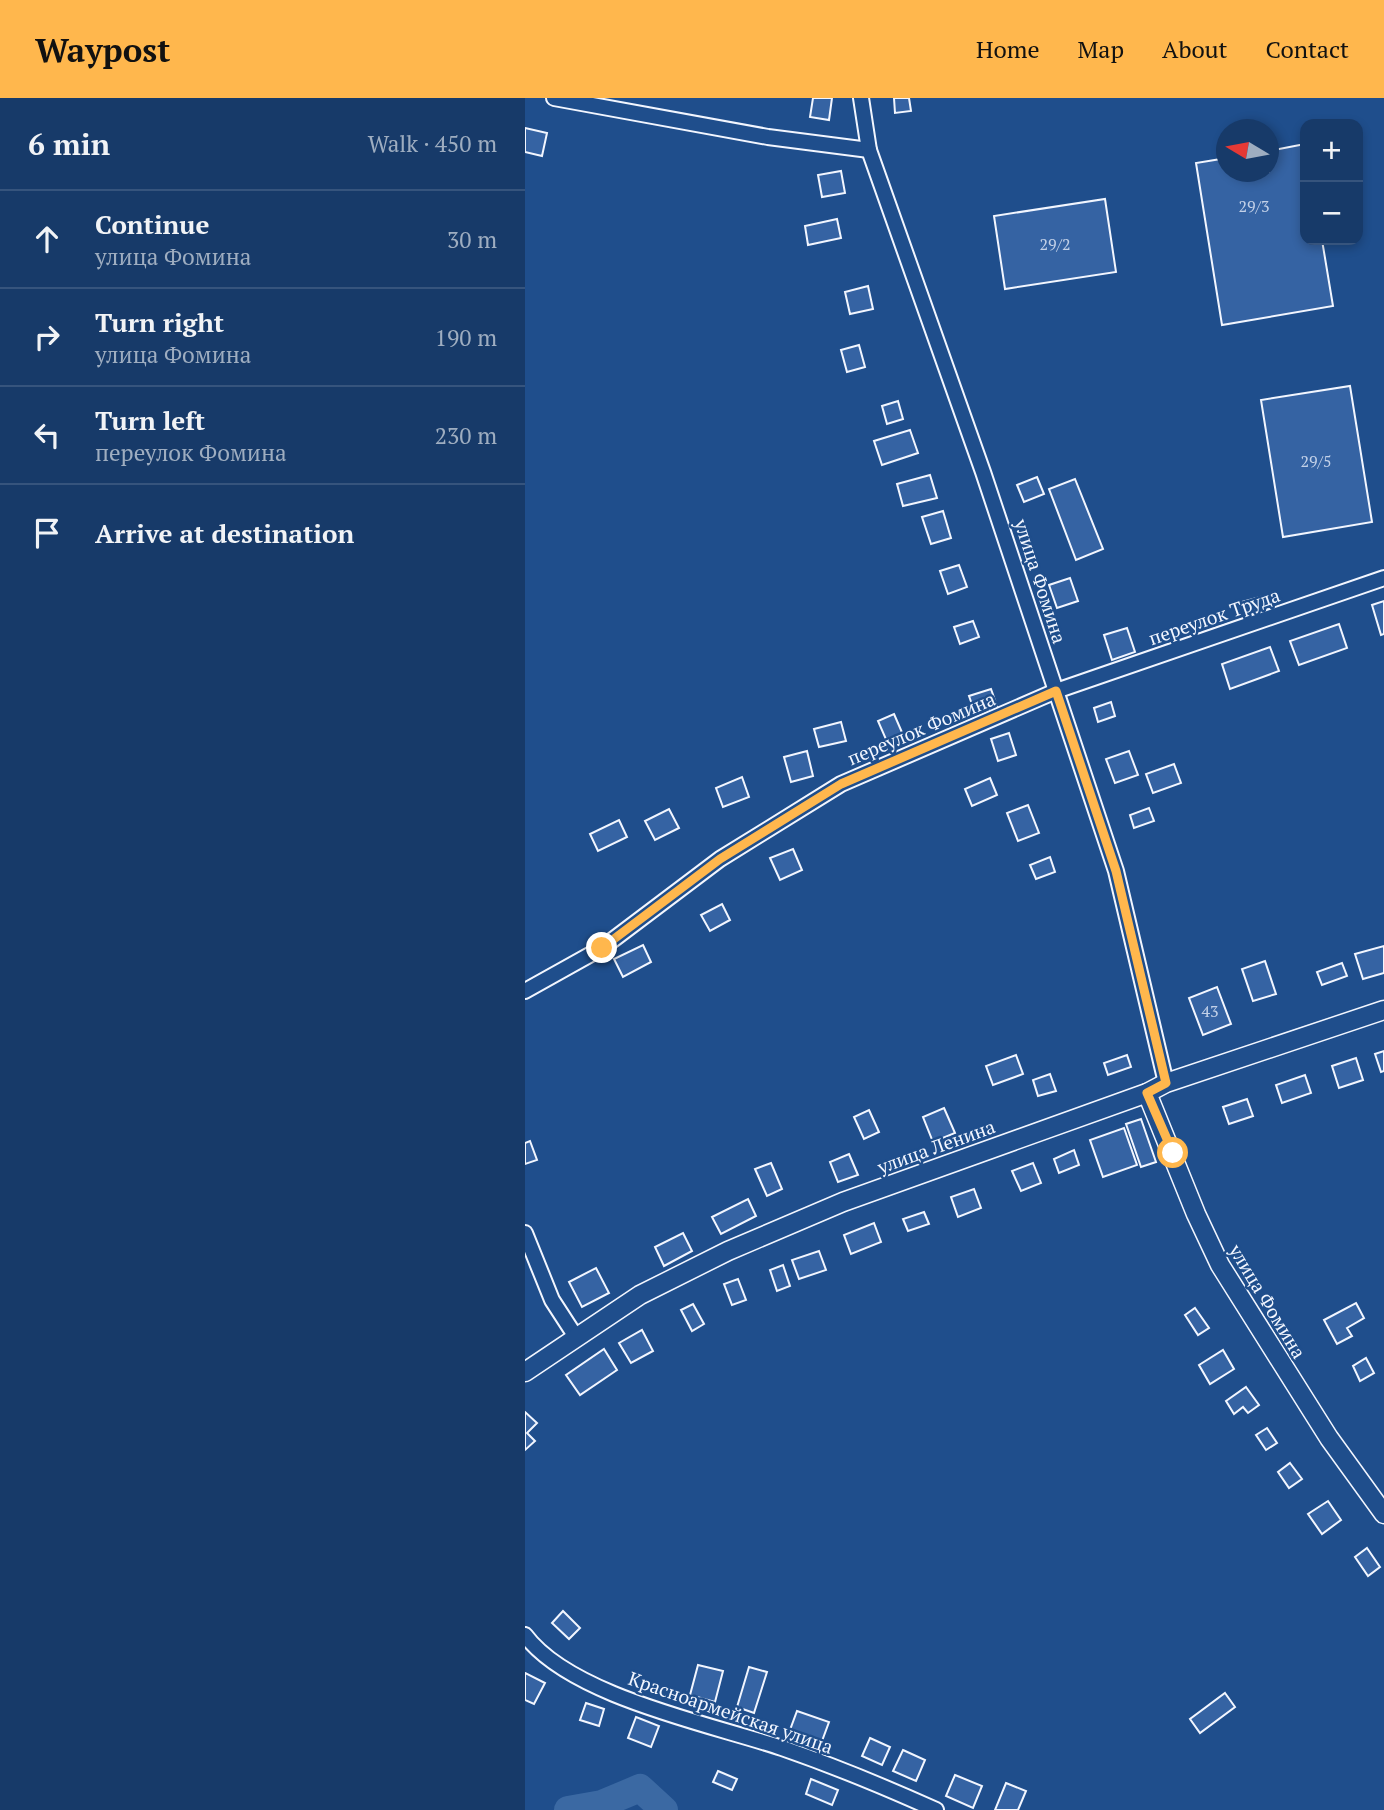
<!DOCTYPE html>
<meta charset="utf-8">
<style>
body{margin:0;font-family:"PT Serif",serif;background:#244571;color:#f1f3f6}
.controls{position:absolute;right:21px;top:21px;display:grid;overflow:hidden;border-radius:14px;box-shadow:0 4px 10px #0003}
.controls button{width:63px;height:63px;display:grid;place-items:center;padding:0;border:0;border-bottom:2px solid #36547d;background:#173a69;color:#f1f3f6;font:35px sans-serif}
.compass{position:absolute;left:691px;top:21px;width:63px;height:63px;border-radius:50%;background:#173a69;box-shadow:0 4px 10px #0003;rotate:280deg}
.stop{position:absolute;width:21px;height:21px;margin:-16px;border:5px solid #ffb74d;border-radius:50%;background:#fff}
.stop.end{background:#ffb74d;border-color:#fff;box-shadow:0 2px 7px #0008}
.list{margin:0;padding:0;list-style:none}
h2{display:flex;justify-content:space-between;align-items:center;height:91px;margin:0;padding:0 28px;font-size:30px}
h2 small{font-size:23px;font-weight:400;color:#9eadc0}
.list li{display:grid;grid-template-columns:46px 1fr auto;gap:21px;align-items:center;box-sizing:border-box;height:98px;padding:0 28px;border-top:2px solid #36547d}
.list b{display:block;font-size:26px;white-space:nowrap}
.list p{margin:0;font-size:23px;white-space:nowrap;color:#9eadc0}
.list em{font-size:23px;font-style:normal;color:#9eadc0}
.icon{flex:none;width:38px;height:38px;fill:none;stroke:currentColor;stroke-width:2;stroke-linecap:round;stroke-linejoin:round}
.map{position:relative;flex:none;width:859px;height:1712px;overflow:hidden}
header{display:flex;align-items:center;gap:42px;box-sizing:border-box;height:98px;padding:0 35px;background:#ffb74d;color:#111}
header strong{font-size:33px}
nav{display:flex;gap:38px;margin-inline-start:auto;font-size:24px}
main{display:flex}
aside{flex:1;background:#173a69}
.map>svg:first-child{display:block}
</style>
<header>
<strong>Waypost</strong>
<nav><a>Home</a><a>Map</a><a>About</a><a>Contact</a></nav>
</header>
<main>
<aside>
<h2>6 min<small>Walk · 450 m</small></h2>
<ul class="list">
<li><svg class="icon" aria-label="ahead" viewBox="0 0 24 24"><path d="M12 20V5M6 11l6-6 6 6"/></svg><div><b>Continue</b><p>улица Фомина</p></div><em>30 m</em></li>
<li><svg class="icon" aria-label="right" viewBox="0 0 24 24"><path d="M7 20v-9h11M14 6l5 5-5 5"/></svg><div><b>Turn right</b><p>улица Фомина</p></div><em>190 m</em></li>
<li><svg class="icon" aria-label="left" viewBox="0 0 24 24"><path d="M17 20v-9H6M10 6l-5 5 5 5"/></svg><div><b>Turn left</b><p>переулок Фомина</p></div><em>230 m</em></li>
<li><svg class="icon" aria-label="arrive" viewBox="0 0 24 24"><path d="M6 21V4h12l-3 4 3 4H6"/></svg><div><b>Arrive at destination</b></div></li>
</ul>
</aside>
<div class="map">
<svg width="859" height="1712" viewBox="0 0 859 1712">
<rect width="100%" height="100%" fill="#1f4e8c"/>
<g fill="none" stroke-linecap="round" stroke-linejoin="round">
<!-- river -->
<polyline stroke="#3b69a3" stroke-width="28" points="43,1712 77,1706 115,1690 139,1712"/>
</g>
<!-- building -->
<g fill="#3563a3" stroke="#f2f6ff" stroke-width="2">
<polygon points="288,0 307,0 304,22 285,19"/>
<polygon points="369,0 384,0 386,13 370,15"/>
<polygon points="0,30 22,35 17,58 0,54"/>
<polygon points="780,46 780,142 797,142 808,208 697,227 671,65 702,60 702,74 744,74 744,53"/>
<polygon points="316,73 320,95 297,99 293,77"/>
<polygon points="580,101 591,174 480,191 469,118"/>
<polygon points="312,121 316,140 283,147 280,128"/>
<polygon points="343,188 348,211 325,216 320,194"/>
<polygon points="334,247 340,269 322,274 316,252"/>
<polygon points="825,288 847,424 758,439 736,302"/>
<polygon points="373,303 378,321 362,326 357,308"/>
<polygon points="385,332 393,355 357,367 349,343"/>
<polygon points="405,377 412,400 378,408 372,386"/>
<polygon points="512,379 519,396 499,404 492,387"/>
<polygon points="550,381 578,451 551,462 524,391"/>
<polygon points="418,413 426,440 406,446 397,419"/>
<polygon points="434,467 442,489 423,496 415,473"/>
<polygon points="545,480 553,503 532,510 524,487"/>
<polygon points="739,498 743,512 721,518 717,504"/>
<polygon points="859,503 859,536 856,537 847,507"/>
<polygon points="448,523 454,539 435,546 429,529"/>
<polygon points="814,526 822,550 774,567 765,543"/>
<polygon points="602,530 610,554 587,562 579,537"/>
<polygon points="745,549 754,573 705,591 697,566"/>
<polygon points="466,591 472,608 450,615 444,598"/>
<polygon points="586,604 590,618 573,624 569,610"/>
<polygon points="369,616 379,639 363,646 353,623"/>
<polygon points="316,624 321,643 294,649 289,631"/>
<polygon points="484,635 491,657 473,663 466,641"/>
<polygon points="282,653 288,678 266,684 259,659"/>
<polygon points="604,653 613,677 590,685 581,661"/>
<polygon points="649,666 656,685 628,695 621,676"/>
<polygon points="217,679 224,699 198,709 191,690"/>
<polygon points="465,680 472,697 447,708 440,691"/>
<polygon points="503,707 514,735 493,743 482,715"/>
<polygon points="624,710 629,723 609,730 605,717"/>
<polygon points="144,711 154,730 130,742 120,723"/>
<polygon points="94,722 102,739 73,753 65,736"/>
<polygon points="268,751 277,772 255,782 245,760"/>
<polygon points="525,759 530,774 511,781 505,767"/>
<polygon points="197,806 205,822 185,833 176,817"/>
<polygon points="118,847 126,864 98,879 89,861"/>
<polygon points="859,848 859,875 838,881 830,856"/>
<polygon points="740,863 751,896 728,903 717,871"/>
<polygon points="817,865 822,878 797,887 792,874"/>
<polygon points="692,889 706,926 678,937 664,900"/>
<polygon points="859,953 859,973 856,974 850,956"/>
<polygon points="491,957 498,976 468,987 461,968"/>
<polygon points="602,957 606,969 583,977 579,965"/>
<polygon points="831,960 838,982 814,990 807,968"/>
<polygon points="525,976 531,993 513,998 508,982"/>
<polygon points="780,977 786,995 757,1005 751,987"/>
<polygon points="722,1001 728,1018 704,1026 698,1009"/>
<polygon points="419,1010 430,1035 408,1044 398,1019"/>
<polygon points="344,1012 354,1034 339,1041 329,1019"/>
<polygon points="616,1021 631,1064 616,1069 601,1026"/>
<polygon points="599,1030 612,1067 578,1079 565,1042"/>
<polygon points="5,1043 12,1062 0,1066 0,1045"/>
<polygon points="549,1052 554,1067 534,1075 529,1061"/>
<polygon points="324,1056 333,1077 313,1084 305,1064"/>
<polygon points="246,1065 257,1091 242,1098 230,1071"/>
<polygon points="508,1065 516,1085 496,1093 487,1073"/>
<polygon points="449,1091 456,1110 433,1119 426,1099"/>
<polygon points="223,1101 231,1118 196,1136 187,1119"/>
<polygon points="399,1114 404,1126 383,1133 378,1121"/>
<polygon points="349,1125 356,1144 326,1156 319,1137"/>
<polygon points="158,1135 167,1153 139,1168 130,1149"/>
<polygon points="294,1153 301,1172 274,1181 267,1162"/>
<polygon points="258,1167 265,1188 252,1193 245,1172"/>
<polygon points="71,1170 84,1195 57,1209 44,1184"/>
<polygon points="213,1181 221,1202 207,1207 199,1186"/>
<polygon points="831,1205 839,1220 822,1230 827,1238 812,1246 799,1222"/>
<polygon points="168,1206 179,1226 167,1233 156,1212"/>
<polygon points="670,1210 684,1230 673,1237 660,1217"/>
<polygon points="117,1232 128,1253 106,1265 94,1245"/>
<polygon points="79,1251 92,1272 55,1297 41,1277"/>
<polygon points="698,1252 709,1271 685,1286 674,1267"/>
<polygon points="841,1260 849,1275 835,1283 828,1268"/>
<polygon points="721,1289 734,1307 723,1315 718,1309 709,1316 701,1303"/>
<polygon points="0,1314 12,1325 2,1335 10,1343 0,1352"/>
<polygon points="742,1330 752,1345 741,1352 731,1337"/>
<polygon points="765,1365 777,1381 764,1390 753,1374"/>
<polygon points="803,1403 816,1422 797,1436 783,1416"/>
<polygon points="842,1450 855,1469 843,1478 830,1459"/>
<polygon points="38,1513 55,1530 44,1541 27,1525"/>
<polygon points="173,1567 198,1573 190,1604 165,1597"/>
<polygon points="224,1569 242,1574 229,1615 212,1609"/>
<polygon points="0,1575 20,1585 9,1606 0,1602"/>
<polygon points="700,1595 710,1609 675,1635 665,1621"/>
<polygon points="61,1605 79,1611 74,1628 55,1622"/>
<polygon points="272,1613 304,1624 297,1643 265,1632"/>
<polygon points="111,1619 134,1628 126,1649 103,1640"/>
<polygon points="345,1640 365,1649 357,1667 337,1658"/>
<polygon points="378,1652 400,1662 391,1683 368,1673"/>
<polygon points="193,1673 212,1681 207,1692 188,1684"/>
<polygon points="430,1677 457,1688 448,1710 421,1698"/>
<polygon points="286,1681 313,1692 307,1707 281,1696"/>
<polygon points="481,1685 501,1693 493,1712 470,1712"/>
</g>
<g fill="none" stroke-linecap="round" stroke-linejoin="round">
<!-- minor casing -->
<g stroke="#f2f6ff" stroke-width="18">
<g id="minor">
<polyline points="29,0 243,39 344,52"/>
<polyline points="336,0 344,52 458,374 591,773 641,985"/>
<polyline points="0,893 77,850 195,761 316,686 531,593 859,480"/>
<polyline points="0,1135 27,1202 51,1239"/>
<path d="M0,1537C45,1598 185,1626 257,1650C309,1668 360,1689 411,1712"/>
</g>
</g>
<!-- tertiary casing -->
<g stroke="#f2f6ff" stroke-width="21">
<g id="tertiary">
<polyline points="622,995 671,1116 695,1167 804,1340 859,1416"/>
<polyline points="0,1274 115,1197 203,1153 318,1104 622,995 641,985 859,912"/>
</g>
</g>
<!-- minor -->
<use href="#minor" stroke="#1f4e8c" stroke-width="14"/>
<!-- tertiary -->
<use href="#tertiary" stroke="#1f4e8c" stroke-width="18"/>
</g>
<g fill="none" stroke-linecap="round" stroke-linejoin="round">
<!-- route -->
<polyline stroke="#ffb74d" stroke-width="9" points="77,850 195,761 316,686 531,593 591,773 641,985 622,995 648,1055"/>
</g>
<g text-anchor="middle" dominant-baseline="central" stroke-width="5" stroke-linejoin="round" paint-order="stroke">
<!-- number labels -->
<g font-size="16" fill="#c3d1e8">
<text x="729" y="108">29/3</text>
<text x="530" y="146">29/2</text>
<text x="791" y="363">29/5</text>
<text x="685" y="913">43</text>
</g>
<!-- street labels -->
<g font-size="19" fill="#f2f6ff" stroke="#1f4e8c">
<text transform="translate(516 483) rotate(72)">улица Фомина</text>
<text transform="translate(689 518) rotate(-19)">переулок Труда</text>
<text transform="translate(396 630) rotate(-23)">переулок Фомина</text>
<text transform="translate(411 1048) rotate(-20)">улица Ленина</text>
<text transform="translate(743 1203) rotate(59)">улица Фомина</text>
<text transform="translate(206 1614) rotate(19)">Красноармейская улица</text>
</g>
</g>
</svg>
<div class="controls">
<button>+</button>
<button>−</button>
</div>
<svg class="compass" viewBox="-18 -18 36 36"><path d="M0-13l5 13h-10z" fill="#e53935"/><path d="M0 13l5-13h-10z" fill="#9eadc0"/></svg>
<div class="stop" style="left:648px;top:1055px"></div>
<div class="stop end" style="left:77px;top:850px"></div>
</div>
</main>
